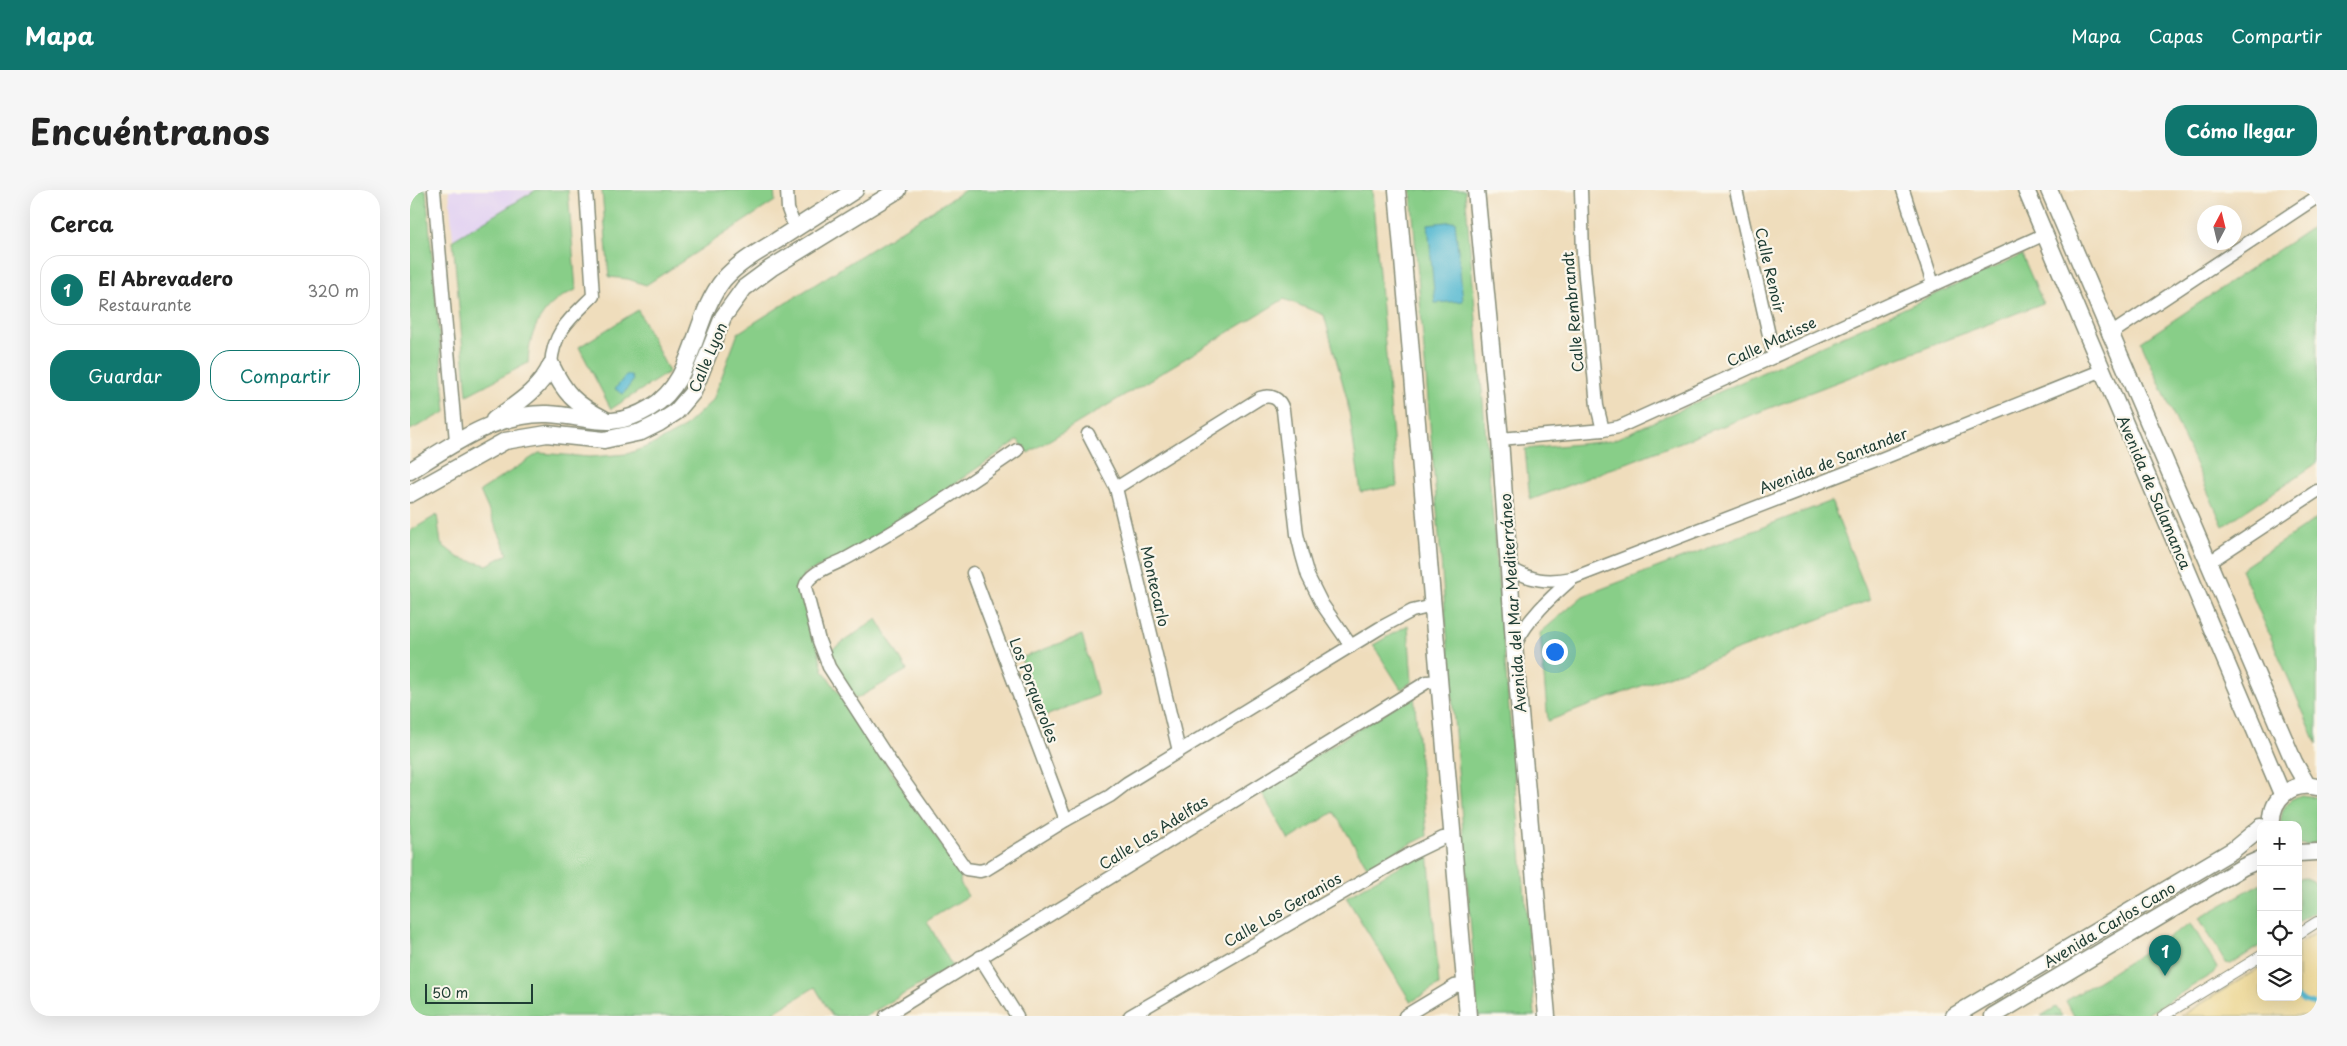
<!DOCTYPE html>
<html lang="es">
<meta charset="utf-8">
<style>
body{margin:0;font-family:"Playpen Sans",sans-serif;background:#f6f6f6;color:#222}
.controls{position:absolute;right:15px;bottom:15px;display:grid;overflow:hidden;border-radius:10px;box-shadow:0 5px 20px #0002}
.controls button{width:45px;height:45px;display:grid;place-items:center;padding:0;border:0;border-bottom:1px solid #e0e0e0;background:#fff;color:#222;font:25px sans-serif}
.compass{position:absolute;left:1787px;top:15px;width:45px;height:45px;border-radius:50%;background:#fff;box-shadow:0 5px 20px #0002;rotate:7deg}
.scale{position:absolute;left:15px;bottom:12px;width:108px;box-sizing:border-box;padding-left:5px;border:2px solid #1f3d34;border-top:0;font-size:14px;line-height:18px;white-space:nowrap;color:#1f3d34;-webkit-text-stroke:4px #fbf7ec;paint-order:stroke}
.you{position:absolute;left:1144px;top:461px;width:18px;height:18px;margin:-12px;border:4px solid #fff;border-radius:50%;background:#1a73e8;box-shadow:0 0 0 8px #1a73e833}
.badge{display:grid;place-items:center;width:32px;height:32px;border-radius:50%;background:#0f766e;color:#fff;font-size:16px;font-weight:700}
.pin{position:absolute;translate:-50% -41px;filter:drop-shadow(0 1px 2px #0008)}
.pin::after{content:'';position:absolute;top:26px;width:18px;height:15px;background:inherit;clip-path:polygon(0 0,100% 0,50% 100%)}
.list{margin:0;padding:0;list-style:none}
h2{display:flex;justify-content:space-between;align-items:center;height:65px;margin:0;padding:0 20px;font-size:21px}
h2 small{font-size:16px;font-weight:400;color:#767676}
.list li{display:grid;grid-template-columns:32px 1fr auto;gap:15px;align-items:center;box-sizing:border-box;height:70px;margin:0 10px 10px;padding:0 10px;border:1px solid #e0e0e0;border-radius:20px}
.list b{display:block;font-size:19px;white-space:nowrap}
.list p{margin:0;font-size:16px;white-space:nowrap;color:#767676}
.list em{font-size:16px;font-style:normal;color:#767676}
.actions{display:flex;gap:10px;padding:15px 20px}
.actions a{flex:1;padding:11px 0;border:1px solid #0f766e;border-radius:20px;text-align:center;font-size:18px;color:#0f766e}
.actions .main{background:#0f766e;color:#fff}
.icon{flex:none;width:28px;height:28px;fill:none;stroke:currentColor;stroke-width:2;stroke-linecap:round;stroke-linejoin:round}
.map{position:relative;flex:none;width:1907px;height:826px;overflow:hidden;border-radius:20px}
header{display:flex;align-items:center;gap:30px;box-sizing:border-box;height:70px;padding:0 25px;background:#0f766e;color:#fff}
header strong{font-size:24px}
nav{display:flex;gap:28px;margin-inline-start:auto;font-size:18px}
.intro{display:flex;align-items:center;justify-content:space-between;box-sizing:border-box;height:120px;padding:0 30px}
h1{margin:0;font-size:35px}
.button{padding:12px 22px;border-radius:20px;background:#0f766e;color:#fff;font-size:18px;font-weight:700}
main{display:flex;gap:30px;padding:0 30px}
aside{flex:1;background:#fff;border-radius:20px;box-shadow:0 5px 20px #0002}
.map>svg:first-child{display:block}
</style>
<header>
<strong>Mapa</strong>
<nav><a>Mapa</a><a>Capas</a><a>Compartir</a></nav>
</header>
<div class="intro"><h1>Encuéntranos</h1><a class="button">Cómo llegar</a></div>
<main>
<aside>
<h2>Cerca<small></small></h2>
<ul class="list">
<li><span class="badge">1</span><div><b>El Abrevadero</b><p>Restaurante</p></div><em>320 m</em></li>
</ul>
<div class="actions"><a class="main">Guardar</a><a>Compartir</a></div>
</aside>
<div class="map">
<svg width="1907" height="826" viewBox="0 0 1907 826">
<rect width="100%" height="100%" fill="#fbf7ec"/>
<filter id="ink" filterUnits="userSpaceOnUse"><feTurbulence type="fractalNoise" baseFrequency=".02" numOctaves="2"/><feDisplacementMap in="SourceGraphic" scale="10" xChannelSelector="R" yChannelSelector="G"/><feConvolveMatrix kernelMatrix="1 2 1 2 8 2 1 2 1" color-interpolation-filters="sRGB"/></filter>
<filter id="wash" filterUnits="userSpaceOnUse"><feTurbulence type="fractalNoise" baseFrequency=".0096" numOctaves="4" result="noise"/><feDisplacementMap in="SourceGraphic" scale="20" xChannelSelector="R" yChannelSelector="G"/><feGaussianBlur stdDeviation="1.12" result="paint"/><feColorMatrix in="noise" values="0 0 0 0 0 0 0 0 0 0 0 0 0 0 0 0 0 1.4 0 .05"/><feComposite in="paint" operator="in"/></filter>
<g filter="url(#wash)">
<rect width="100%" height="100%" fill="#efddbc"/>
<!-- built -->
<polygon fill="#e3d3f2" points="39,0 126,0 43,50"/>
<!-- green -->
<g fill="#88ce88" stroke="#54865e">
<polygon points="0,0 16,0 36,222 0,240"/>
<path d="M126,0H158L166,100C133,112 119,140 118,173L57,205L43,50Z"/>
<polygon points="192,0 364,0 365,11 236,95 218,89 199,87"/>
<polygon points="555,0 962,0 987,296 951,302 937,209 914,125 874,109 618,263 608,250 502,323 439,364 394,384 392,395 413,480 551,684 550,693 558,706 517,731 542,776 456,826 422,826 405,797 358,826 0,826 0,341 27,325 31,354 49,368 77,375 98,364 70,301 129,263 180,267 217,264 244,254 272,239 303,210 328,143"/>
<polygon points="1001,0 1055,0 1125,826 1068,826"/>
<polygon points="1907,34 1907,273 1813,336 1731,152"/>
<polygon points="1612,65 1633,113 1120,310 1115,259 1201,251"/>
<polygon points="228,120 259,182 201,219 169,157"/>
<polygon points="1421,311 1460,410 1138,531 1130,443 1173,406"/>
<polygon points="1907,328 1907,554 1831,379"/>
<polygon points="467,429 497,480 446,509 429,483 421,460"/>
<polygon points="998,435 1002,492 991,499 963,455"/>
<polygon points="672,445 688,505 633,527 611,468"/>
<polygon points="1004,505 1017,646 957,676 924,622 879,650 850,600"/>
<path d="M1891,605L1907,607V652L1897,655L1888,654V635H1871C1870,619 1877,610 1891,605Z"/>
<polygon points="1018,660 1029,795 1001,812 936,707"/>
<polygon points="1896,688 1903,691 1907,697 1907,721 1888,732 1888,689"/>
<polygon points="1851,693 1851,755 1821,774 1816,773 1789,728"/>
<polygon points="1781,733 1807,778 1805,782 1734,826 1664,826 1656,811"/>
<polygon points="1646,817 1652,826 1631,826"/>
</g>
<!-- sand -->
<polygon fill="#eeda9e" stroke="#868c69" points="1907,742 1907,826 1771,826 1851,777 1851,807 1888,807 1888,754"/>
<!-- water -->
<g fill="#53b8d1" stroke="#397a82">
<polygon points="1045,31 1053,111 1025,113 1018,34"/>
<polygon points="216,185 221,185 223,191 213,204 205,199"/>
</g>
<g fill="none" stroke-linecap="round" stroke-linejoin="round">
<!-- stream -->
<polyline stroke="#53b8d1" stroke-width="4.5" points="1888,807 1893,811 1907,815"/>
</g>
</g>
<g filter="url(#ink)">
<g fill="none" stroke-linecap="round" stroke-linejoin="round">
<!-- pedestrian casing -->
<g stroke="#878d78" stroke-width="12">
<g id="pedestrian">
<polyline points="1888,744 1907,732"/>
<polyline points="1753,826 1851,766"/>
</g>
</g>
<!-- minor casing -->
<g stroke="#878d78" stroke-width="15">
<g id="minor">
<polyline points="24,0 46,251"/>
<polyline points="377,0 378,19 385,38"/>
<polyline points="1171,0 1173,65 1187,216 1193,240"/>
<polyline points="1326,0 1364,167"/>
<polyline points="1493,0 1523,94"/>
<polyline points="1699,145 1907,7"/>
<path d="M141,175C143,141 161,128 183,106L176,0"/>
<polyline points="678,244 706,298 769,561"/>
<polyline points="1090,249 1193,240 1209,237 1635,44"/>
<path d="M607,260C552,298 496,336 437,368C424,375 399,382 395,397L409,451L419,477L481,573L556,679L570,681L577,679L656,630L700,606L717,593L970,438L1002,421L1023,416"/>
<path d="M706,298L850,208C861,204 870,208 873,220L887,344L892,365L898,386L912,414L941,456"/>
<polyline points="1798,373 1907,301"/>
<path d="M1098,377C1121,391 1137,393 1163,388L1466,271L1693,180"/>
<polyline points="563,383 656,630"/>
<path d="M1105,455C1118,428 1140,408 1163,388"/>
<polyline points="570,767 607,826"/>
<polyline points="476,826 1017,492 1029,491"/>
<polyline points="720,826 1000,664 1033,648 1043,647"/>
<polyline points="995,826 1045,796 1056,794"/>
</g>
</g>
<!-- tertiary casing -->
<g stroke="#878d78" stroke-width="19">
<g id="tertiary">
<polyline points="987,0 1058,826"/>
<polyline points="1066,0 1090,249 1105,467 1137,826"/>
<polyline points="1616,0 1872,604"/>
<polyline points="1639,0 1884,572 1897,595"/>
<path d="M141,175C155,204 165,214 194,229"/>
<path d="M84,230C106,214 130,200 141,175"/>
<path d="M0,281C41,255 87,222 138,224C179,226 200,242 240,218C286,191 282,128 314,89C328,73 348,62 366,51C392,34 419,17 445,0"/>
<polyline points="0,304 95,251 137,244 194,250 231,242 249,233 266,222 283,202 313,127 334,98 361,78 488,0"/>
<path d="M1862,635C1860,609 1881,591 1907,597"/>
<polyline points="1888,663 1907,662"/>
<polyline points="1544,826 1823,660 1851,637"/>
<polyline points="1583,826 1833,677 1851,669"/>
</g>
</g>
<!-- pedestrian -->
<use href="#pedestrian" stroke="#fff" stroke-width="10"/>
<!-- minor -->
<use href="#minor" stroke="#fff" stroke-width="12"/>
<!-- tertiary -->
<use href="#tertiary" stroke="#fff" stroke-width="16"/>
</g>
</g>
<g text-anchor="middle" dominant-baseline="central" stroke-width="4.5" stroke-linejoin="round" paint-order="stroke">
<!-- street labels -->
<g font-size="15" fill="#1f3d34" stroke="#fbf7ec">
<text transform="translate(1361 80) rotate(77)">Calle Renoir</text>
<text transform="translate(1162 122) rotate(-95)">Calle Rembrandt</text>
<text transform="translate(1361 151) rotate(-25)">Calle Matisse</text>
<text transform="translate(297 167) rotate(-67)">Calle Lyon</text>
<text transform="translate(1423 270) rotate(-21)">Avenida de Santander</text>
<text transform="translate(1745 302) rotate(67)">Avenida de Salamanca</text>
<text transform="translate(746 396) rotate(77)">Montecarlo</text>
<text transform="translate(1102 413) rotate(-94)">Avenida del Mar Mediterráneo</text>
<text transform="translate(625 500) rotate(69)">Los Porqueroles</text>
<text transform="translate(743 642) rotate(-32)">Calle Las Adelfas</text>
<text transform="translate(872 719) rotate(-30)">Calle Los Geranios</text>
<text transform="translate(1699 734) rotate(-31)">Avenida Carlos Cano</text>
</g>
</g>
</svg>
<div class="controls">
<button>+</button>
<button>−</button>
<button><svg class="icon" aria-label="locate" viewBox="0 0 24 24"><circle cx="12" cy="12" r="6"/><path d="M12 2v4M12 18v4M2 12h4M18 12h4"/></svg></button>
<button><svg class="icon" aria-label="layers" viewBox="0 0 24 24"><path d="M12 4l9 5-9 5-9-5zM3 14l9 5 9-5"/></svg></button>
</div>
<svg class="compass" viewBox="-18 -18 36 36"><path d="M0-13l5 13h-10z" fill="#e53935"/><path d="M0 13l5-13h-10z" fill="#767676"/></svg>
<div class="scale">50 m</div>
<div class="you"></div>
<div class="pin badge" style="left:1755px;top:786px">1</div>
</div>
</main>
